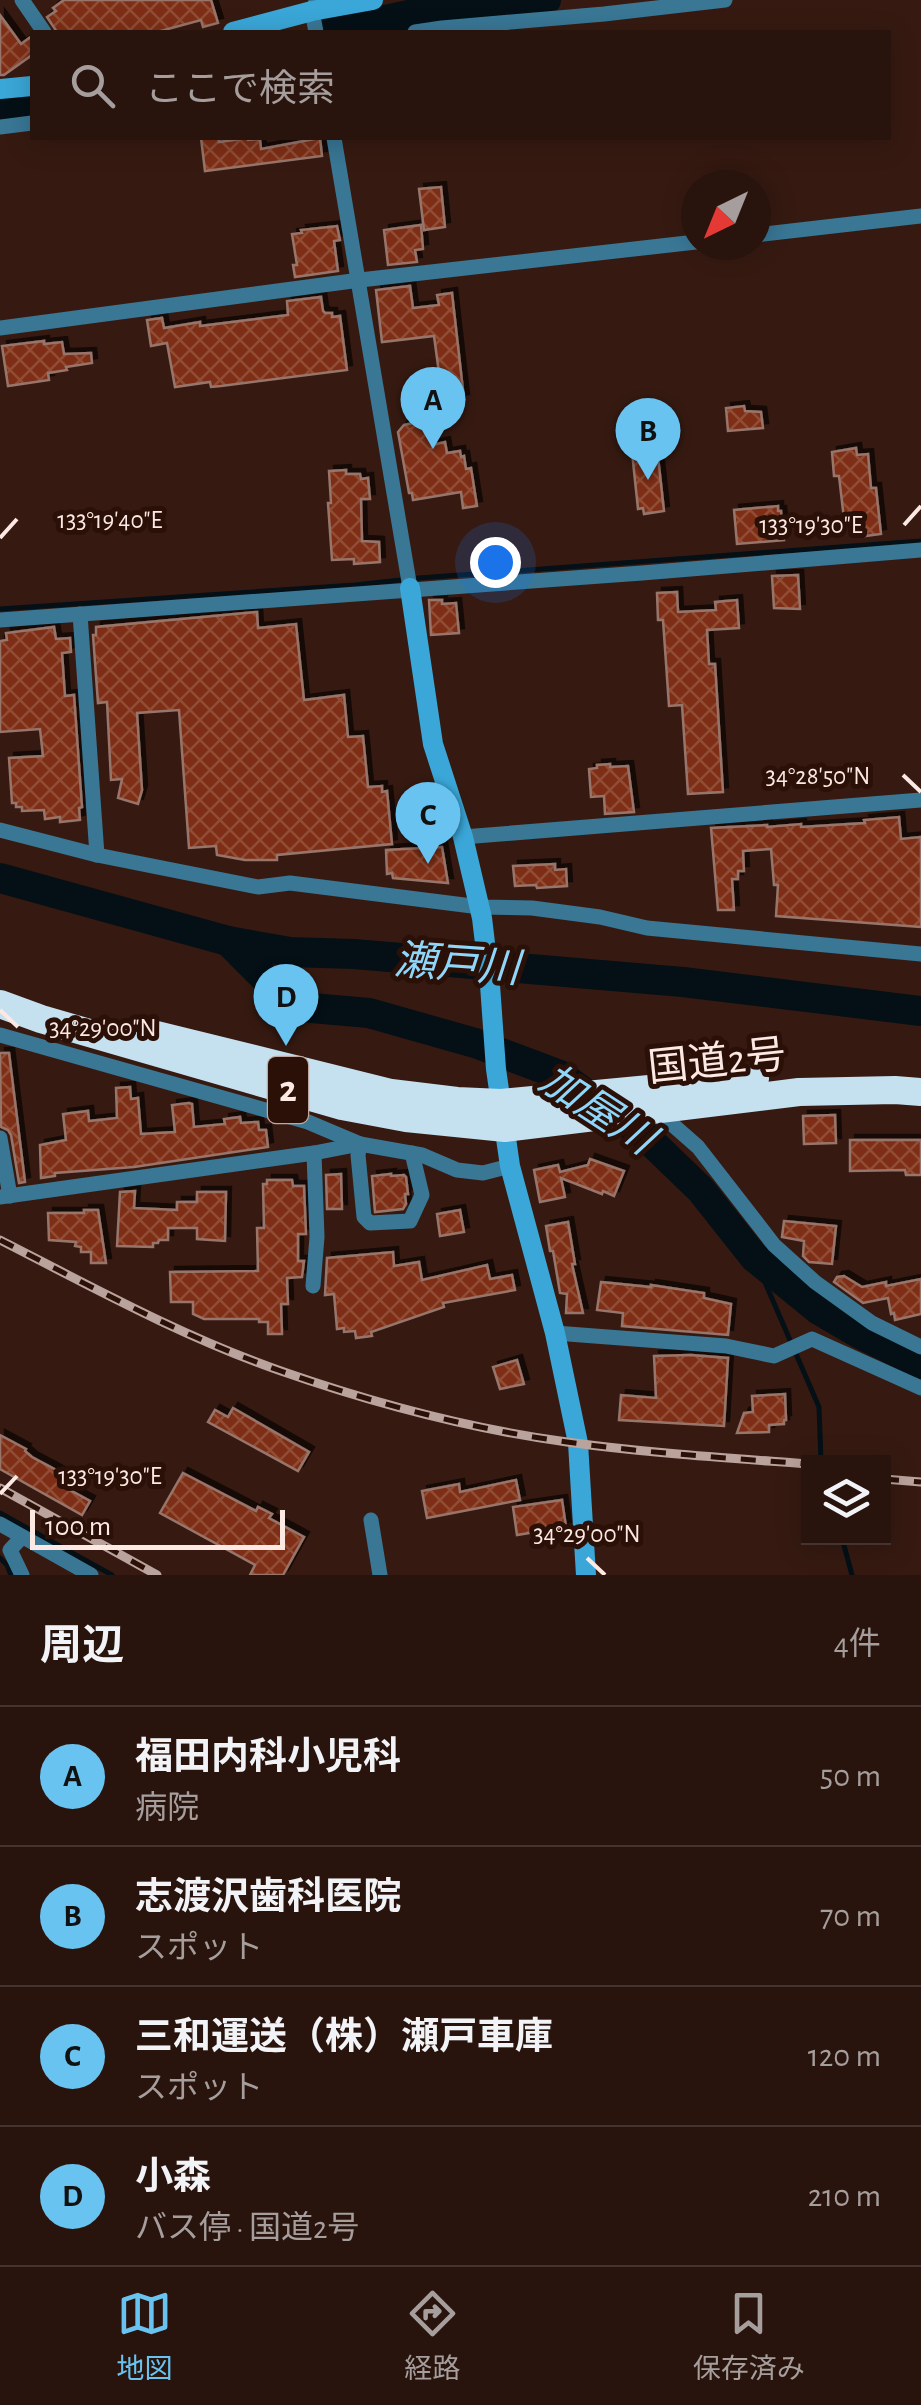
<!DOCTYPE html>
<html lang="ja">
<meta charset="utf-8">
<style>
body{margin:0;font-family:"Alegreya Sans","Noto Sans JP",sans-serif;background:#34211b;color:#f1f3f6}
.controls{position:absolute;right:30px;bottom:30px;display:grid;overflow:hidden;border-radius:0px;box-shadow:0 5px 25px #0003}
.controls button{width:90px;height:90px;display:grid;place-items:center;padding:0;border:0;border-bottom:2px solid #44332e;background:#28140d;color:#f1f3f6;font:50px sans-serif}
.compass{position:absolute;left:681px;top:170px;width:90px;height:90px;border-radius:50%;background:#28140d;box-shadow:0 5px 25px #0003;rotate:223deg}
.scale{position:absolute;left:30px;bottom:25px;width:255px;box-sizing:border-box;padding-left:10px;border:5px solid #fde9e3;border-top:0;font-size:28px;line-height:35px;white-space:nowrap;color:#fde9e3;-webkit-text-stroke:8px #2b1008;paint-order:stroke}
.you{position:absolute;left:495px;top:562px;width:35px;height:35px;margin:-25px;border:8px solid #fff;border-radius:50%;background:#1a73e8;box-shadow:0 0 0 15px #1a73e833}
.badge{display:grid;place-items:center;width:65px;height:65px;border-radius:50%;background:#69c3f1;color:#111;font-size:32px;font-weight:700}
.pin{position:absolute;translate:-50% -82px;filter:drop-shadow(0 2px 5px #0008)}
.pin::after{content:'';position:absolute;top:52px;width:35px;height:30px;background:inherit;clip-path:polygon(0 0,100% 0,50% 100%)}
.list{margin:0;padding:0;list-style:none}
h2{display:flex;justify-content:space-between;align-items:center;height:130px;margin:0;padding:0 40px;font-size:42px}
h2 small{font-size:32px;font-weight:400;color:#a59e9d}
.list li{display:grid;grid-template-columns:65px 1fr auto;gap:30px;align-items:center;box-sizing:border-box;height:140px;padding:0 40px;border-top:2px solid #44332e}
.list b{display:block;font-size:38px;white-space:nowrap}
.list p{margin:0;font-size:32px;white-space:nowrap;color:#a59e9d}
.list em{font-size:32px;font-style:normal;color:#a59e9d}
.icon{flex:none;width:55px;height:55px;fill:none;stroke:currentColor;stroke-width:2;stroke-linecap:round;stroke-linejoin:round}
.map{position:relative;flex:none;width:921px;height:1575px;overflow:hidden}
.search{position:absolute;background:#28140d;box-shadow:0 5px 25px #0003;left:30px;right:30px;top:30px;height:110px;display:flex;align-items:center;gap:25px;box-sizing:border-box;padding:0 35px;border-radius:0px;color:#a59e9d;font-size:38px}
.sheet{height:690px;background:#28140d}
nav{display:flex;justify-content:space-around;align-items:center;box-sizing:border-box;height:140px;border-top:2px solid #44332e;background:#28140d;font-size:28px;color:#a59e9d}
nav a{display:grid;justify-items:center;gap:5px}
nav .on{color:#69c3f1}
.map>svg:first-child{display:block}
</style>
<div class="map">
<svg width="921" height="1575" viewBox="0 0 921 1575">
<defs>
<pattern id="building-cross-hatch" width="8" height="8" patternUnits="userSpaceOnUse" patternTransform="scale(2.5)"><rect width="8" height="8" fill="#7e2f15"/><path d="M0 0l8 8M0 8l8-8" fill="none" stroke="#914d37"/></pattern>
<filter id="shadow"><feDropShadow dx="5" dy="-5" stdDeviation="0" flood-color="#0009"/></filter>
</defs>
<rect width="100%" height="100%" fill="#361a11"/>
<g fill="none" stroke-linecap="round" stroke-linejoin="round">
<!-- stream -->
<g stroke="#041016" stroke-width="5">
<polyline points="0,609 355,585 419,578 921,541"/>
<polyline points="754,1257 819,1407 821,1462"/>
<polyline points="0,1513 112,1575"/>
<polyline points="842,1538 852,1575"/>
<polyline points="0,1558 7,1565 11,1575"/>
</g>
<!-- river -->
<g stroke="#041016" stroke-width="30">
<polyline points="329,32 427,11 546,0"/>
<polyline points="0,106 32,105"/>
<polyline points="0,878 228,941 290,952 354,954 683,982 921,1011"/>
<polyline points="228,941 283,996 300,1007 369,1013 475,1043 560,1075 645,1136 701,1190 754,1257 819,1310 860,1334 921,1364"/>
</g>
</g>
<!-- building -->
<g fill="url(#building-cross-hatch)" stroke="#98756b" stroke-width="2.5" filter="url(#shadow)">
<polygon points="64,0 211,0 218,23 203,27 201,20 157,32 57,32 47,17 56,11 53,8"/>
<polygon points="0,15 21,44 32,36 32,55 4,75 0,75"/>
<polygon points="201,138 219,138 219,142 248,138 248,140 260,139 261,149 320,138 322,156 205,171"/>
<polygon points="441,187 445,227 424,230 419,189"/>
<polygon points="421,225 423,249 415,250 417,262 388,265 384,230"/>
<polygon points="337,226 340,240 334,241 338,271 295,277 293,265 297,265 292,234 302,233 301,230"/>
<polygon points="410,286 413,308 439,305 437,295 452,293 464,399 428,402 426,374 439,373 434,336 382,342 376,290"/>
<polygon points="321,297 323,311 325,313 332,313 332,317 340,316 347,370 221,386 211,387 210,382 175,387 167,343 151,346 147,320 162,318 164,328 200,322 200,326 288,315 287,301"/>
<polygon points="44,341 44,344 62,342 64,354 91,353 92,363 66,367 67,370 48,373 49,380 8,386 2,346"/>
<polygon points="744,406 745,411 761,412 763,428 728,431 726,408"/>
<polygon points="653,412 664,511 644,514 643,508 638,509 628,414"/>
<polygon points="428,420 432,445 445,442 447,453 460,451 461,457 464,456 466,469 471,468 477,506 463,508 461,492 413,500 412,493 409,493 398,432 404,425"/>
<polygon points="856,448 857,455 868,454 871,488 876,488 881,534 865,536 863,517 844,519 839,476 834,476 832,452"/>
<polygon points="346,470 346,474 360,474 361,479 368,478 370,499 361,499 362,541 379,542 380,562 354,564 354,559 332,560 328,503 331,503 329,471"/>
<polygon points="778,506 778,511 781,511 784,540 737,544 734,510"/>
<polygon points="798,575 800,609 774,608 772,576"/>
<polygon points="677,592 678,612 716,610 715,602 737,600 739,628 707,630 709,664 715,664 723,792 688,794 682,705 669,706 663,620 658,620 657,593"/>
<polygon points="429,600 442,600 442,604 456,603 459,633 431,635"/>
<polygon points="257,612 258,628 296,624 304,700 344,695 348,737 363,736 368,787 382,786 382,792 387,791 392,844 277,855 277,860 245,860 217,855 216,846 189,848 179,710 137,713 142,790 138,804 118,798 122,779 111,780 107,702 98,703 93,635 96,635 96,627"/>
<polygon points="54,627 56,639 70,638 71,652 62,653 65,696 74,695 82,807 79,808 80,820 60,822 60,817 45,819 44,810 22,811 22,807 16,807 16,803 12,803 9,758 43,756 40,729 0,732 0,641 7,640 6,633"/>
<polygon points="610,764 610,767 628,766 634,812 605,814 604,796 591,797 589,769 597,768 597,765"/>
<polygon points="899,817 901,839 921,837 921,927 776,916 778,885 774,885 771,849 743,851 744,871 738,871 738,879 732,879 734,910 718,910 711,828 767,825 767,827 801,824 801,827 865,823 864,820"/>
<polygon points="442,847 448,883 393,878 392,873 387,874 386,850"/>
<polygon points="555,864 555,870 566,869 567,886 537,888 536,885 515,886 513,866"/>
<polygon points="0,1053 9,1053 25,1182 19,1183 11,1135 8,1130 1,1127"/>
<polygon points="130,1087 131,1099 138,1098 141,1134 175,1132 172,1105 189,1103 192,1104 194,1127 225,1124 224,1119 240,1117 241,1123 258,1122 259,1130 266,1130 268,1147 134,1167 55,1173 55,1176 41,1178 40,1145 66,1140 63,1114 88,1111 89,1121 117,1118 116,1088"/>
<polygon points="835,1115 836,1143 804,1144 803,1116"/>
<polygon points="850,1140 921,1140 921,1175 906,1175 905,1170 850,1171"/>
<polygon points="590,1159 624,1171 614,1196 603,1191 602,1194 561,1178 565,1197 540,1202 534,1170 558,1165 560,1172 588,1165"/>
<polygon points="341,1174 342,1209 327,1209 326,1175"/>
<polygon points="391,1174 391,1176 404,1175 406,1177 408,1194 405,1194 406,1204 403,1209 375,1212 372,1176"/>
<polygon points="267,1180 292,1180 293,1186 304,1186 306,1234 298,1234 298,1261 304,1261 302,1277 287,1278 288,1304 281,1304 282,1334 268,1334 268,1322 259,1322 259,1319 204,1319 193,1314 193,1302 171,1302 170,1272 258,1271 257,1228 264,1228 263,1184 267,1184"/>
<polygon points="135,1191 134,1208 177,1210 177,1202 197,1202 197,1192 226,1192 225,1241 197,1239 197,1228 168,1228 168,1240 159,1240 158,1243 153,1243 153,1247 117,1246 120,1192"/>
<polygon points="84,1210 98,1210 106,1263 91,1263 91,1252 81,1252 81,1247 75,1246 76,1242 49,1240 48,1213 84,1213"/>
<polygon points="460,1210 464,1232 440,1236 437,1214"/>
<polygon points="784,1221 836,1226 832,1264 809,1262 803,1256 804,1241 782,1237"/>
<polygon points="568,1222 575,1264 572,1264 583,1313 566,1313 567,1294 560,1293 553,1251 550,1251 546,1226"/>
<polygon points="393,1252 394,1266 419,1262 422,1280 487,1265 490,1279 512,1275 515,1290 443,1303 444,1307 371,1332 372,1336 356,1338 355,1331 344,1332 344,1328 337,1329 334,1294 325,1295 327,1258"/>
<polygon points="844,1276 862,1287 886,1282 886,1286 921,1279 921,1314 895,1320 894,1313 891,1314 888,1298 863,1303 834,1282 837,1277"/>
<polygon points="601,1282 651,1287 651,1285 704,1293 704,1298 731,1304 728,1335 622,1326 623,1313 597,1310"/>
<polygon points="691,1355 728,1358 724,1426 619,1420 621,1395 656,1398 654,1356"/>
<polygon points="517,1360 524,1384 500,1389 493,1367"/>
<polygon points="785,1394 786,1420 784,1420 784,1424 769,1425 769,1432 737,1433 744,1413 753,1412 752,1396"/>
<polygon points="233,1408 309,1452 298,1471 208,1422 215,1410 228,1417"/>
<polygon points="0,1435 26,1449 25,1451 32,1457 75,1480 70,1490 90,1501 82,1515 0,1469"/>
<polygon points="183,1473 256,1511 258,1507 272,1514 269,1518 304,1537 283,1575 250,1575 255,1565 160,1513"/>
<polygon points="516,1480 520,1500 427,1518 422,1491 459,1484 460,1492"/>
<polygon points="562,1500 566,1527 517,1535 513,1507"/>
</g>
<g fill="none" stroke-linecap="round" stroke-linejoin="round">
<!-- street -->
<g stroke="#397795" stroke-width="15">
<polyline points="22,0 44,32"/>
<polyline points="316,32 312,11 316,2"/>
<polyline points="415,32 442,28 604,14 725,0"/>
<polyline points="0,127 32,123"/>
<polyline points="334,138 410,588"/>
<polyline points="756,235 921,216"/>
<polyline points="0,328 360,280 696,242"/>
<polyline points="80,614 97,855"/>
<polyline points="0,620 642,573 921,550"/>
<polyline points="0,830 97,855 258,887 290,883 480,907 532,908 600,917 647,928 921,954"/>
<polyline points="463,837 921,800"/>
<polyline points="0,1035 308,1122 360,1144 422,1155 457,1170 483,1173 510,1166"/>
<polyline points="661,1109 673,1125 698,1147 774,1245 815,1282 872,1323 921,1347"/>
<polyline points="0,1138 10,1196"/>
<polyline points="360,1144 358,1155 364,1217 370,1223 410,1221 422,1195 412,1153"/>
<polyline points="0,1197 314,1153 360,1144"/>
<polyline points="313,1286 317,1237 314,1153"/>
<polyline points="555,1333 726,1346 774,1356 812,1339 921,1388"/>
<polyline points="371,1520 380,1575"/>
<polyline points="0,1524 91,1575"/>
<polyline points="22,1575 10,1550 22,1537"/>
</g>
<!-- secondary -->
<g stroke="#3aa7d8" stroke-width="20">
<polyline points="233,32 312,11 373,0"/>
<polyline points="0,89 32,86"/>
<polyline points="410,588 433,744 463,837 482,918 490,985 496,1069 510,1166 555,1333 578,1443 586,1575"/>
</g>
<!-- highway -->
<g stroke="#c5e0ef" stroke-width="28">
<polyline points="0,1004 41,1019 342,1106 406,1118 505,1128 799,1092 895,1090 921,1092"/>
<polyline points="157,1035 391,1093 457,1101 501,1103 755,1079"/>
</g>
<!-- rail casing -->
<g stroke="#baa39c" stroke-width="9">
<g id="rail">
<path d="M0,1240C92,1287 183,1337 281,1371C373,1403 471,1429 567,1442C647,1453 728,1458 808,1464"/>
<polyline points="884,1479 921,1482"/>
<polyline points="0,1488 157,1575"/>
</g>
</g>
<!-- rail -->
<use href="#rail" stroke="#2b1008" stroke-width="5" stroke-dasharray="15" stroke-linecap="butt"/>
</g>
<!-- ticks -->
<path fill="none" stroke="#fde9e3" stroke-width="4" d="M904,525L921,506M0,538L17,519M903,775L921,792M0,1010L18,1027M0,1494L17,1476M587,1558L605,1575"/>
<g text-anchor="middle" dominant-baseline="central" stroke-width="10" stroke-linejoin="round" paint-order="stroke">
<!-- shield labels -->
<rect fill="#2b1008" stroke="#bea8a1" stroke-width="2.5" x="268" y="1057" width="40" height="66" rx="8"/>
<g font-size="38" font-weight="bold" fill="#fde9e3">
<text x="288" y="1090">2</text>
</g>
<!-- street labels -->
<g font-size="40" fill="#fde9e3" stroke="#2b1008">
<text transform="translate(717 1062) rotate(-6)">国道2号</text>
</g>
<!-- water labels -->
<g font-size="42" font-style="italic" fill="#8fd6fb" stroke="#2b1008">
<text transform="translate(457 965) rotate(4)">瀬戸川</text>
<text transform="translate(597 1110) rotate(33)">加屋川</text>
</g>
</g>
<g font-size="25" text-anchor="middle" fill="#fde9e3" stroke="#2b1008" stroke-width="10" stroke-linejoin="round" paint-order="stroke">
<text x="110" y="528">133°19'40"E</text>
<text x="811" y="533">133°19'30"E</text>
<text x="818" y="784">34°28'50"N</text>
<text x="103" y="1036">34°29'00"N</text>
<text x="110" y="1484">133°19'30"E</text>
<text x="587" y="1542">34°29'00"N</text>
</g>
</svg>
<div class="controls">
<button><svg class="icon" aria-label="layers" viewBox="0 0 24 24"><path d="M12 4l9 5-9 5-9-5zM3 14l9 5 9-5"/></svg></button>
</div>
<svg class="compass" viewBox="-18 -18 36 36"><path d="M0-13l5 13h-10z" fill="#e53935"/><path d="M0 13l5-13h-10z" fill="#a59e9d"/></svg>
<div class="scale">100 m</div>
<div class="you"></div>
<div class="pin badge" style="left:433px;top:449px">A</div>
<div class="pin badge" style="left:648px;top:480px">B</div>
<div class="pin badge" style="left:428px;top:864px">C</div>
<div class="pin badge" style="left:286px;top:1046px">D</div>
<div class="search"><svg class="icon" aria-label="search" viewBox="0 0 24 24"><circle cx="10" cy="10" r="6"/><path d="M15 15l6 6"/></svg>ここで検索</div>
</div>
<section class="sheet">
<h2>周辺<small>4件</small></h2>
<ul class="list">
<li><span class="badge">A</span><div><b>福田内科小児科</b><p>病院</p></div><em>50 m</em></li>
<li><span class="badge">B</span><div><b>志渡沢歯科医院</b><p>スポット</p></div><em>70 m</em></li>
<li><span class="badge">C</span><div><b>三和運送（株）瀬戸車庫</b><p>スポット</p></div><em>120 m</em></li>
<li><span class="badge">D</span><div><b>小森</b><p>バス停 · 国道2号</p></div><em>210 m</em></li>
</ul>
</section>
<nav>
<a class="on"><svg class="icon" aria-label="map" viewBox="0 0 24 24"><path d="M3 6l6-2 6 2 6-2v14l-6 2-6-2-6 2zM9 4v14M15 6v14"/></svg>地図</a>
<a><svg class="icon" aria-label="directions" viewBox="0 0 24 24"><path d="M12 3l9 9-9 9-9-9zM9 14v-3h6M13 9l2 2-2 2"/></svg>経路</a>
<a><svg class="icon" aria-label="saved" viewBox="0 0 24 24"><path d="M7 4h10v16l-5-4-5 4z"/></svg>保存済み</a>
</nav>
